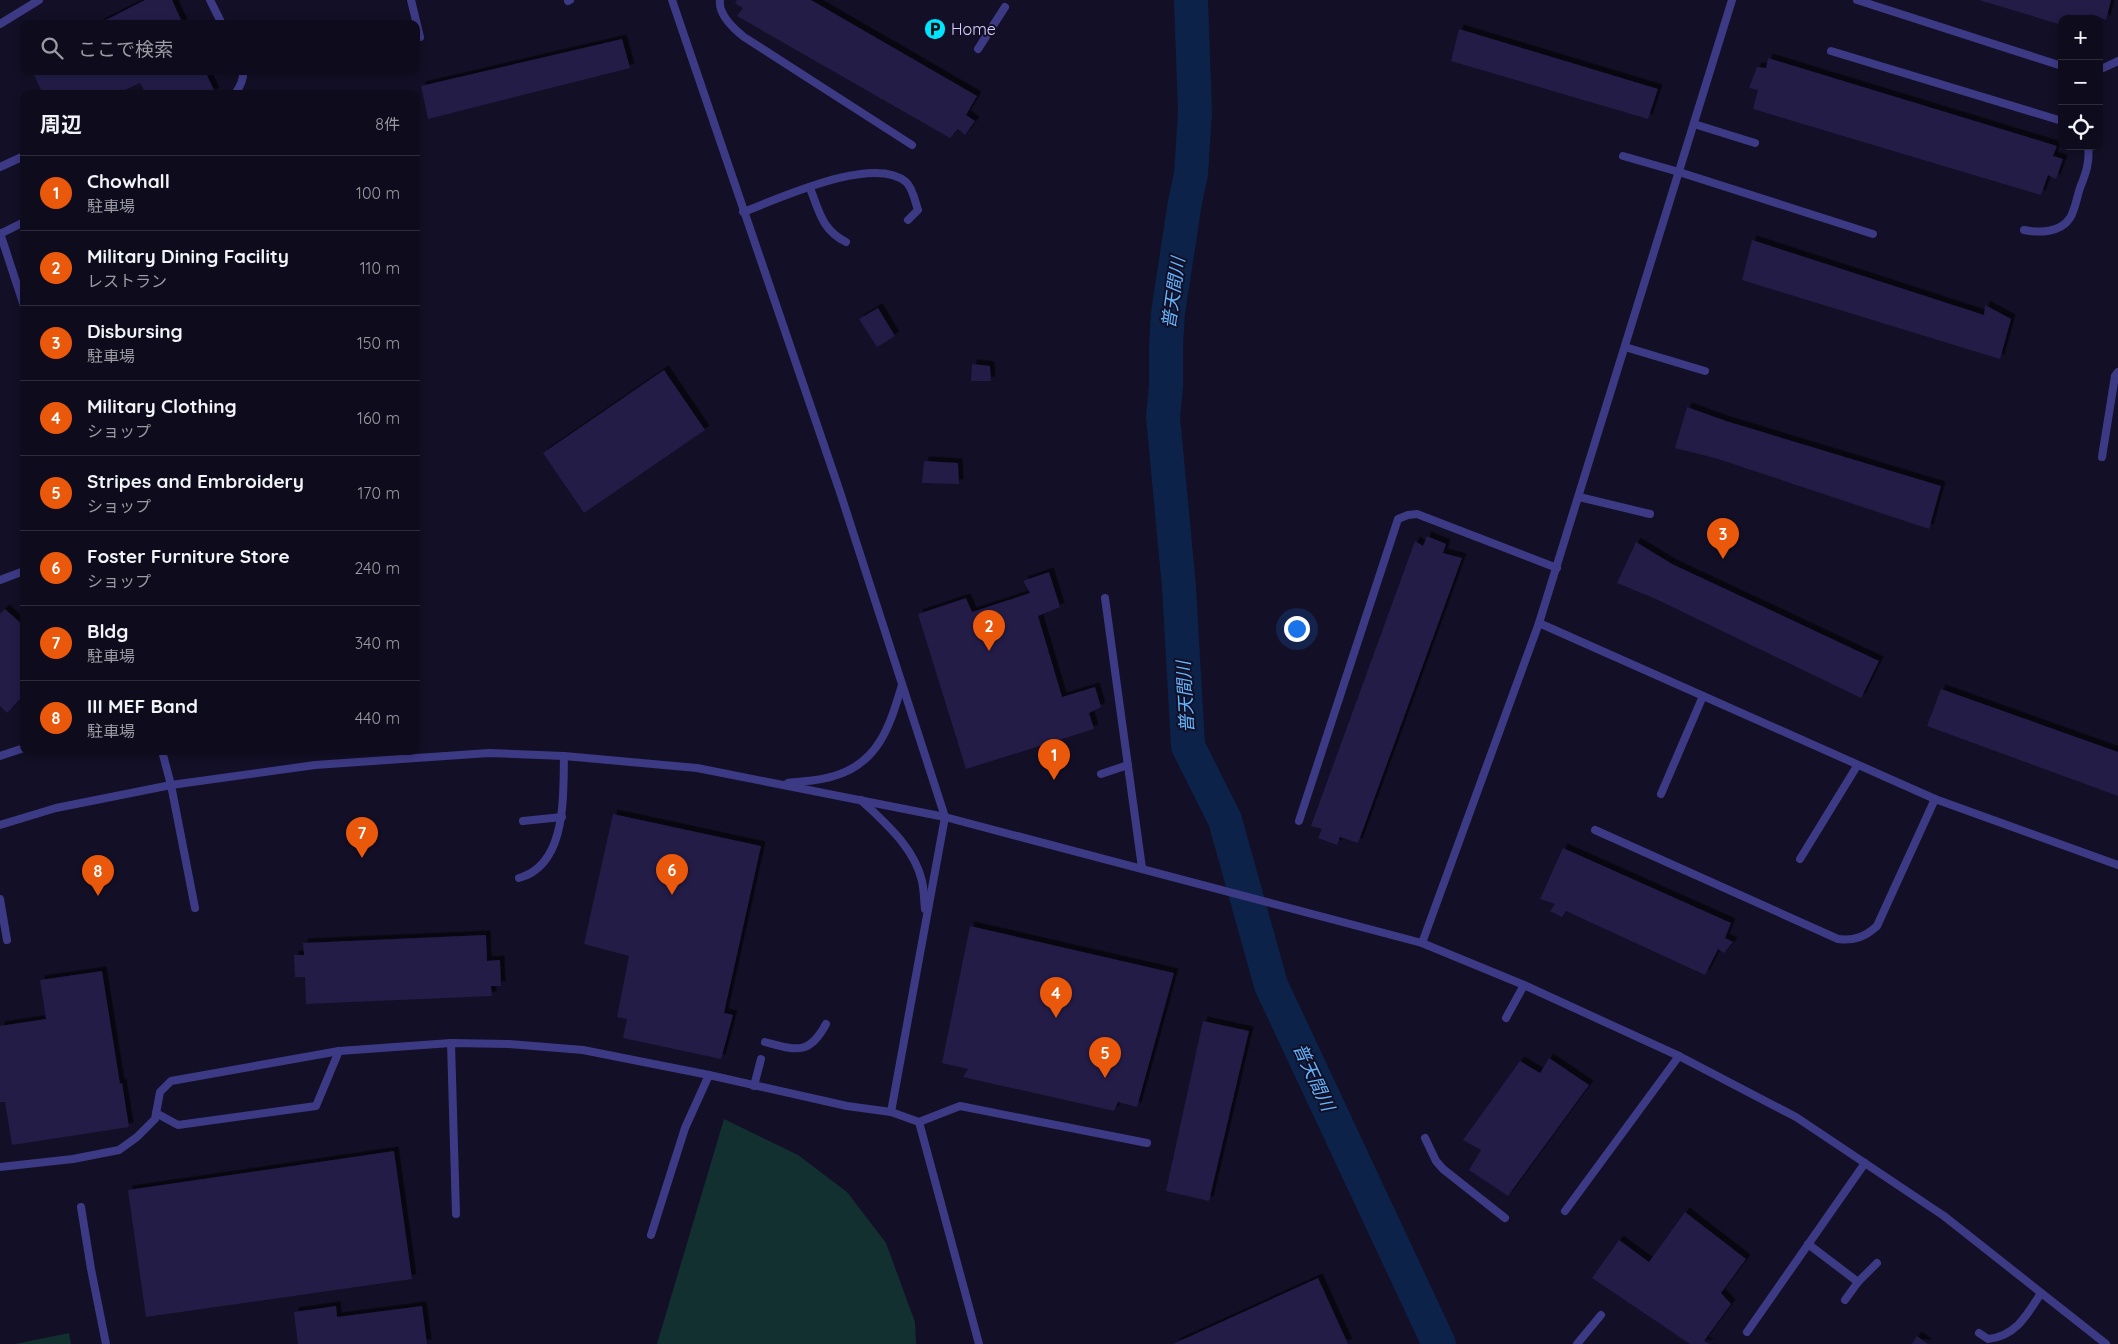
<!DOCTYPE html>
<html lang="ja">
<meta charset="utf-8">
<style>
body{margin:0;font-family:Quicksand,"Noto Sans JP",sans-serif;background:#1c1929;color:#f1f3f6}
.controls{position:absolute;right:15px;top:15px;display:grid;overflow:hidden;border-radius:10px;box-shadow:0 2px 8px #0003}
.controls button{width:45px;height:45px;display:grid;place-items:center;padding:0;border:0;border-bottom:1px solid #2e2b3b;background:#0e0b1c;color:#f1f3f6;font:25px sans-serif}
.you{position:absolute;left:1296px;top:628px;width:18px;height:18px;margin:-12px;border:4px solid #fff;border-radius:50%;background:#1a73e8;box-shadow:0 0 0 8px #1a73e833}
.badge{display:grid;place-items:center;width:32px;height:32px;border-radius:50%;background:#ea580c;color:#fff;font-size:16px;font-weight:700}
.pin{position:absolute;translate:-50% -41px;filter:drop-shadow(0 1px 2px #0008)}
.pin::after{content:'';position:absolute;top:26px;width:18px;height:15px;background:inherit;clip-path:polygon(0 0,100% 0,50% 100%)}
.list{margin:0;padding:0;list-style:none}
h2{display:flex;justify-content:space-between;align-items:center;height:65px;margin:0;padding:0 20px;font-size:21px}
h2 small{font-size:16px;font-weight:400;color:#9b9ba3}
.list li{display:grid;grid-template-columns:32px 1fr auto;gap:15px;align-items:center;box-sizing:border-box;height:75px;padding:0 20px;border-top:1px solid #2e2b3b}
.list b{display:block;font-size:19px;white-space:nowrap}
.list p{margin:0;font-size:16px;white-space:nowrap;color:#9b9ba3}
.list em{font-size:16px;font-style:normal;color:#9b9ba3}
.icon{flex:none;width:28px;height:28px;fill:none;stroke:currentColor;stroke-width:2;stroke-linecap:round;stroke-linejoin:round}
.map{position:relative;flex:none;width:2118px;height:1344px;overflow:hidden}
.search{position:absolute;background:#0e0b1c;box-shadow:0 2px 8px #0003;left:20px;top:20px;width:400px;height:55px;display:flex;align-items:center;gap:12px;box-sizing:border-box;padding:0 18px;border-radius:10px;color:#9b9ba3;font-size:19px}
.panel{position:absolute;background:#0e0b1c;box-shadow:0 2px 8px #0003;left:20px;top:90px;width:400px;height:665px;border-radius:10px}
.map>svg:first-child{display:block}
</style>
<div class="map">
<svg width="2118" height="1344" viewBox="0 0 2118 1344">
<defs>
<filter id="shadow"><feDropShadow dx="4.5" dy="-4.5" stdDeviation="0" flood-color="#0009"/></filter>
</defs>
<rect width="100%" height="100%" fill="#130f26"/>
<!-- green -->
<g fill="#12302f">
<polygon points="724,1119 798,1155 847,1192 886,1243 915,1322 916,1344 657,1344"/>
<polygon points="69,1333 71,1344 15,1344"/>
</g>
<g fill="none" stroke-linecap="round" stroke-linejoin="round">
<!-- river -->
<polyline stroke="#0c2248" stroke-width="34" points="1191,0 1195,112 1191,174 1185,202 1168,313 1166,345 1166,386 1163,417 1179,587 1188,746 1225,820 1271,985 1439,1344"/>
</g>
<!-- building -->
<g fill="#241b47" filter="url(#shadow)">
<polygon points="145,0 172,0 183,24 98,24"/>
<polygon points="737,0 811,0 977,96 966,115 975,121 965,135 958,129 950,138 737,16 743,8 735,3"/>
<polygon points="1979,0 2111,0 2106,20 2096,16 2095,19 2062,19 2062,25"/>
<polygon points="1459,29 1658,89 1648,119 1451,61"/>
<polygon points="622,39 630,68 428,119 421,86"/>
<polygon points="1768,58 2057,146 2053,156 2063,159 2056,179 2048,175 2041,195 1753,109 1758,90 1749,88 1757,67 1766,68"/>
<polygon points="32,71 205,71 215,92 212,94 146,94 140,83 116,94 43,94"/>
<polygon points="1752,240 1984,315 1985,305 2011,319 2000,359 1742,280"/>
<polygon points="878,308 895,336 877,347 859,319"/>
<polygon points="972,364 990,366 991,381 971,381"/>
<polygon points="664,370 705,430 584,513 543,453"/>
<polygon points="1687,407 1726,421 1941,486 1929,529 1715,458 1675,448"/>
<polygon points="924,461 958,463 959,484 922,483"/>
<polygon points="1427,536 1446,544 1443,553 1462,558 1358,843 1340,837 1337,845 1318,838 1322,829 1311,826 1415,541 1423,546"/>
<polygon points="1636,542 1672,564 1879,661 1861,698 1656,599 1617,583"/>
<polygon points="1049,572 1060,607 1038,616 1062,697 1095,687 1101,707 1089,713 1094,729 966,769 918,614 966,598 972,612 1030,593 1023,581"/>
<polygon points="5,609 24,626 24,685 22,687 24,695 7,713 0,706 0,614"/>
<polygon points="1941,689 2118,752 2118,796 1927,726"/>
<polygon points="613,814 761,846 724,1013 733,1015 721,1059 623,1038 627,1019 617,1017 629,956 584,944"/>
<polygon points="1563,848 1731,923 1725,938 1733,942 1724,953 1718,949 1705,975 1566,911 1562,917 1550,911 1555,904 1540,899"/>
<polygon points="970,926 1174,973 1137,1107 1118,1102 1114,1111 963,1077 968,1069 942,1063"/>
<polygon points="486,935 487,961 500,960 501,986 491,986 492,996 306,1004 305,977 295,977 294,955 304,955 303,943"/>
<polygon points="102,971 120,1084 122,1083 129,1127 12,1145 5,1102 0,1102 0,1026 46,1019 40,980"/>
<polygon points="1203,1021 1249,1031 1209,1201 1166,1191"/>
<polygon points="1549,1058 1589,1085 1508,1196 1469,1170 1481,1150 1463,1140 1520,1061 1540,1073"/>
<polygon points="394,1151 412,1279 146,1317 128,1190"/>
<polygon points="1685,1212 1746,1259 1721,1293 1731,1304 1704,1341 1710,1344 1690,1344 1592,1278 1619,1240 1649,1262"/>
<polygon points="1318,1278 1348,1344 1173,1344"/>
<polygon points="336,1306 337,1317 422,1306 427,1344 298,1344 294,1312"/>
<polygon points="1917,1336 1928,1344 1912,1344"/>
</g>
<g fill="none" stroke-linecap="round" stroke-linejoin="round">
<!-- service -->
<g stroke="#3d3a85" stroke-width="8">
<polyline points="210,0 222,24"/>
<polyline points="411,0 420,37"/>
<polyline points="672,0 840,492 945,817 891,1112"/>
<path d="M720,0C718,15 734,29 744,37L912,145"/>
<polyline points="1857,0 2062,66"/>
<polyline points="568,1 570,0"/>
<polyline points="0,24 39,0"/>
<polyline points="978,49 1005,7"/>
<polyline points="1831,51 2062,121"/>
<polyline points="2099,70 2118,61"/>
<path d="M235,94C240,87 244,80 243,71"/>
<polyline points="1694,124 1755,143"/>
<polyline points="1623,156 1679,172 1873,234"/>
<polyline points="0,167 24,156"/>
<path d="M810,188C819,211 822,230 846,242"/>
<path d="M743,212C779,199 873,154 906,182C913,188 915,202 918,210L908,220"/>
<path d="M2024,230C2039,233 2060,233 2070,218C2075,210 2077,197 2080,188C2086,173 2090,162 2088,146"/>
<polyline points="0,233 24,306"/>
<polyline points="0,234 24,222"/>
<polyline points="1625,347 1705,371"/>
<polyline points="2102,457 2115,376 2118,372"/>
<polyline points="1579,497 1650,514"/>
<polyline points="0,580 24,571"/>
<polyline points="1105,598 1142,868"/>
<polyline points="1539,623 1935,799 2118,865"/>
<polyline points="162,751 171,785 195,908"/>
<polyline points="0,756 24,748"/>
<polyline points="1101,774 1128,765"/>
<path d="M788,783C803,781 820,781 834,776C879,763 890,725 902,685"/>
<polyline points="1661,794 1703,696"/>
<path d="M861,800C885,823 914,847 922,881C924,890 924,900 925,909"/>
<polyline points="523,821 562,817"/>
<polyline points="1299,821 1398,519 1408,515 1417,514 1557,568"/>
<polyline points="0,825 56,808 171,785 315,765 489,753 564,756 697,768 945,817 1422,943 1524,985 1679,1056 1796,1117 1944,1216 2106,1344"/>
<path d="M1595,830L1838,939C1854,941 1865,937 1877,926L1935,799"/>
<polyline points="1800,859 1857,766"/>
<path d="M519,878C567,865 563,796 564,756"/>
<polyline points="0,899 7,940"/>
<polyline points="1422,943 1539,623 1732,0"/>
<polyline points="1506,1018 1524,985"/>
<path d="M765,1042C796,1050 809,1056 826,1024"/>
<polyline points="451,1043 456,1214"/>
<polyline points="754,1086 761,1059"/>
<polyline points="156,1113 178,1125 316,1106 339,1051"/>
<polyline points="919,1122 960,1106 1147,1143"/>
<polyline points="1425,1138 1436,1161 1443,1169 1505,1218"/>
<polyline points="0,1167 73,1159 119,1150 137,1137 155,1119 160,1092 171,1081 339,1051 451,1043 509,1044 583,1050 709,1075 847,1106 891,1112 919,1122 979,1344"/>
<polyline points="81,1207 91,1269 106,1344"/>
<polyline points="1565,1211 1679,1056"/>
<polyline points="651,1235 685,1128 709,1075"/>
<polyline points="1808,1244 1858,1282"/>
<polyline points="1845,1300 1858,1282 1877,1263"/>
<polyline points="1747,1332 1865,1163"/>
<path d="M1979,1333L1988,1339C2016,1336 2027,1315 2041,1293"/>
<polyline points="1577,1344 1601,1315"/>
</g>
</g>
<!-- icons -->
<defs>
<g id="parking-disc" transform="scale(1.125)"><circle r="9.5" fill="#00e5ff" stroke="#130f26"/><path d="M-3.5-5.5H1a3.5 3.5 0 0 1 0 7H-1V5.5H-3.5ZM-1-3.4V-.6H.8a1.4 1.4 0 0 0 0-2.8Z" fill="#111"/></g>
</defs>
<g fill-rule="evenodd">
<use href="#parking-disc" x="935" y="29"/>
</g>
<g text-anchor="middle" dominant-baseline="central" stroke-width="4" stroke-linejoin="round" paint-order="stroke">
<!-- poi labels -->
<g font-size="16" fill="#d9d4ff" stroke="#130f26" text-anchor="start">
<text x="951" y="29">Home</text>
</g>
<!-- water labels -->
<g font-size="18" font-style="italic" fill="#62b6ff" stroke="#130f26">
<text transform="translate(1173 293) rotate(-82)">普天間川</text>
<text transform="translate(1185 697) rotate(-93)">普天間川</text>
<text transform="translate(1314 1077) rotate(65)">普天間川</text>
</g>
</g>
</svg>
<div class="controls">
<button>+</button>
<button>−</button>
<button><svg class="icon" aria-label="locate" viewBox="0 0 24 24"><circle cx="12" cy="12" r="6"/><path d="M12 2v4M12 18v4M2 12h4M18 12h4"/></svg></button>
</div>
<div class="you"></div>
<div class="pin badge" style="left:1054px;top:780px">1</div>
<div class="pin badge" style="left:989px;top:651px">2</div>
<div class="pin badge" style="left:1723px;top:559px">3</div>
<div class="pin badge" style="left:1056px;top:1018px">4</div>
<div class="pin badge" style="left:1105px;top:1078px">5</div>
<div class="pin badge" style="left:672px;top:895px">6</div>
<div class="pin badge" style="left:362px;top:858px">7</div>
<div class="pin badge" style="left:98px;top:896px">8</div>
<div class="search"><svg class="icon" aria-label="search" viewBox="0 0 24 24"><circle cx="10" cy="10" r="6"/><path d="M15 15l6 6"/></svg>ここで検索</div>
<section class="panel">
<h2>周辺<small>8件</small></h2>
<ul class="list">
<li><span class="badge">1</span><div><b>Chowhall</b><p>駐車場</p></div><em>100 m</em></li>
<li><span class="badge">2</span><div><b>Military Dining Facility</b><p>レストラン</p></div><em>110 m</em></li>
<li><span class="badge">3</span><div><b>Disbursing</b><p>駐車場</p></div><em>150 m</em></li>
<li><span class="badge">4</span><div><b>Military Clothing</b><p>ショップ</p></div><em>160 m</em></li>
<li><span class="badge">5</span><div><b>Stripes and Embroidery</b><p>ショップ</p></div><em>170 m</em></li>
<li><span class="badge">6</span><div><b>Foster Furniture Store</b><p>ショップ</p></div><em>240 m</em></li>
<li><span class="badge">7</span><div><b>Bldg</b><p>駐車場</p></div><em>340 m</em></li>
<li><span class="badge">8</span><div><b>III MEF Band</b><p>駐車場</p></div><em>440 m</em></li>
</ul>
</section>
</div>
